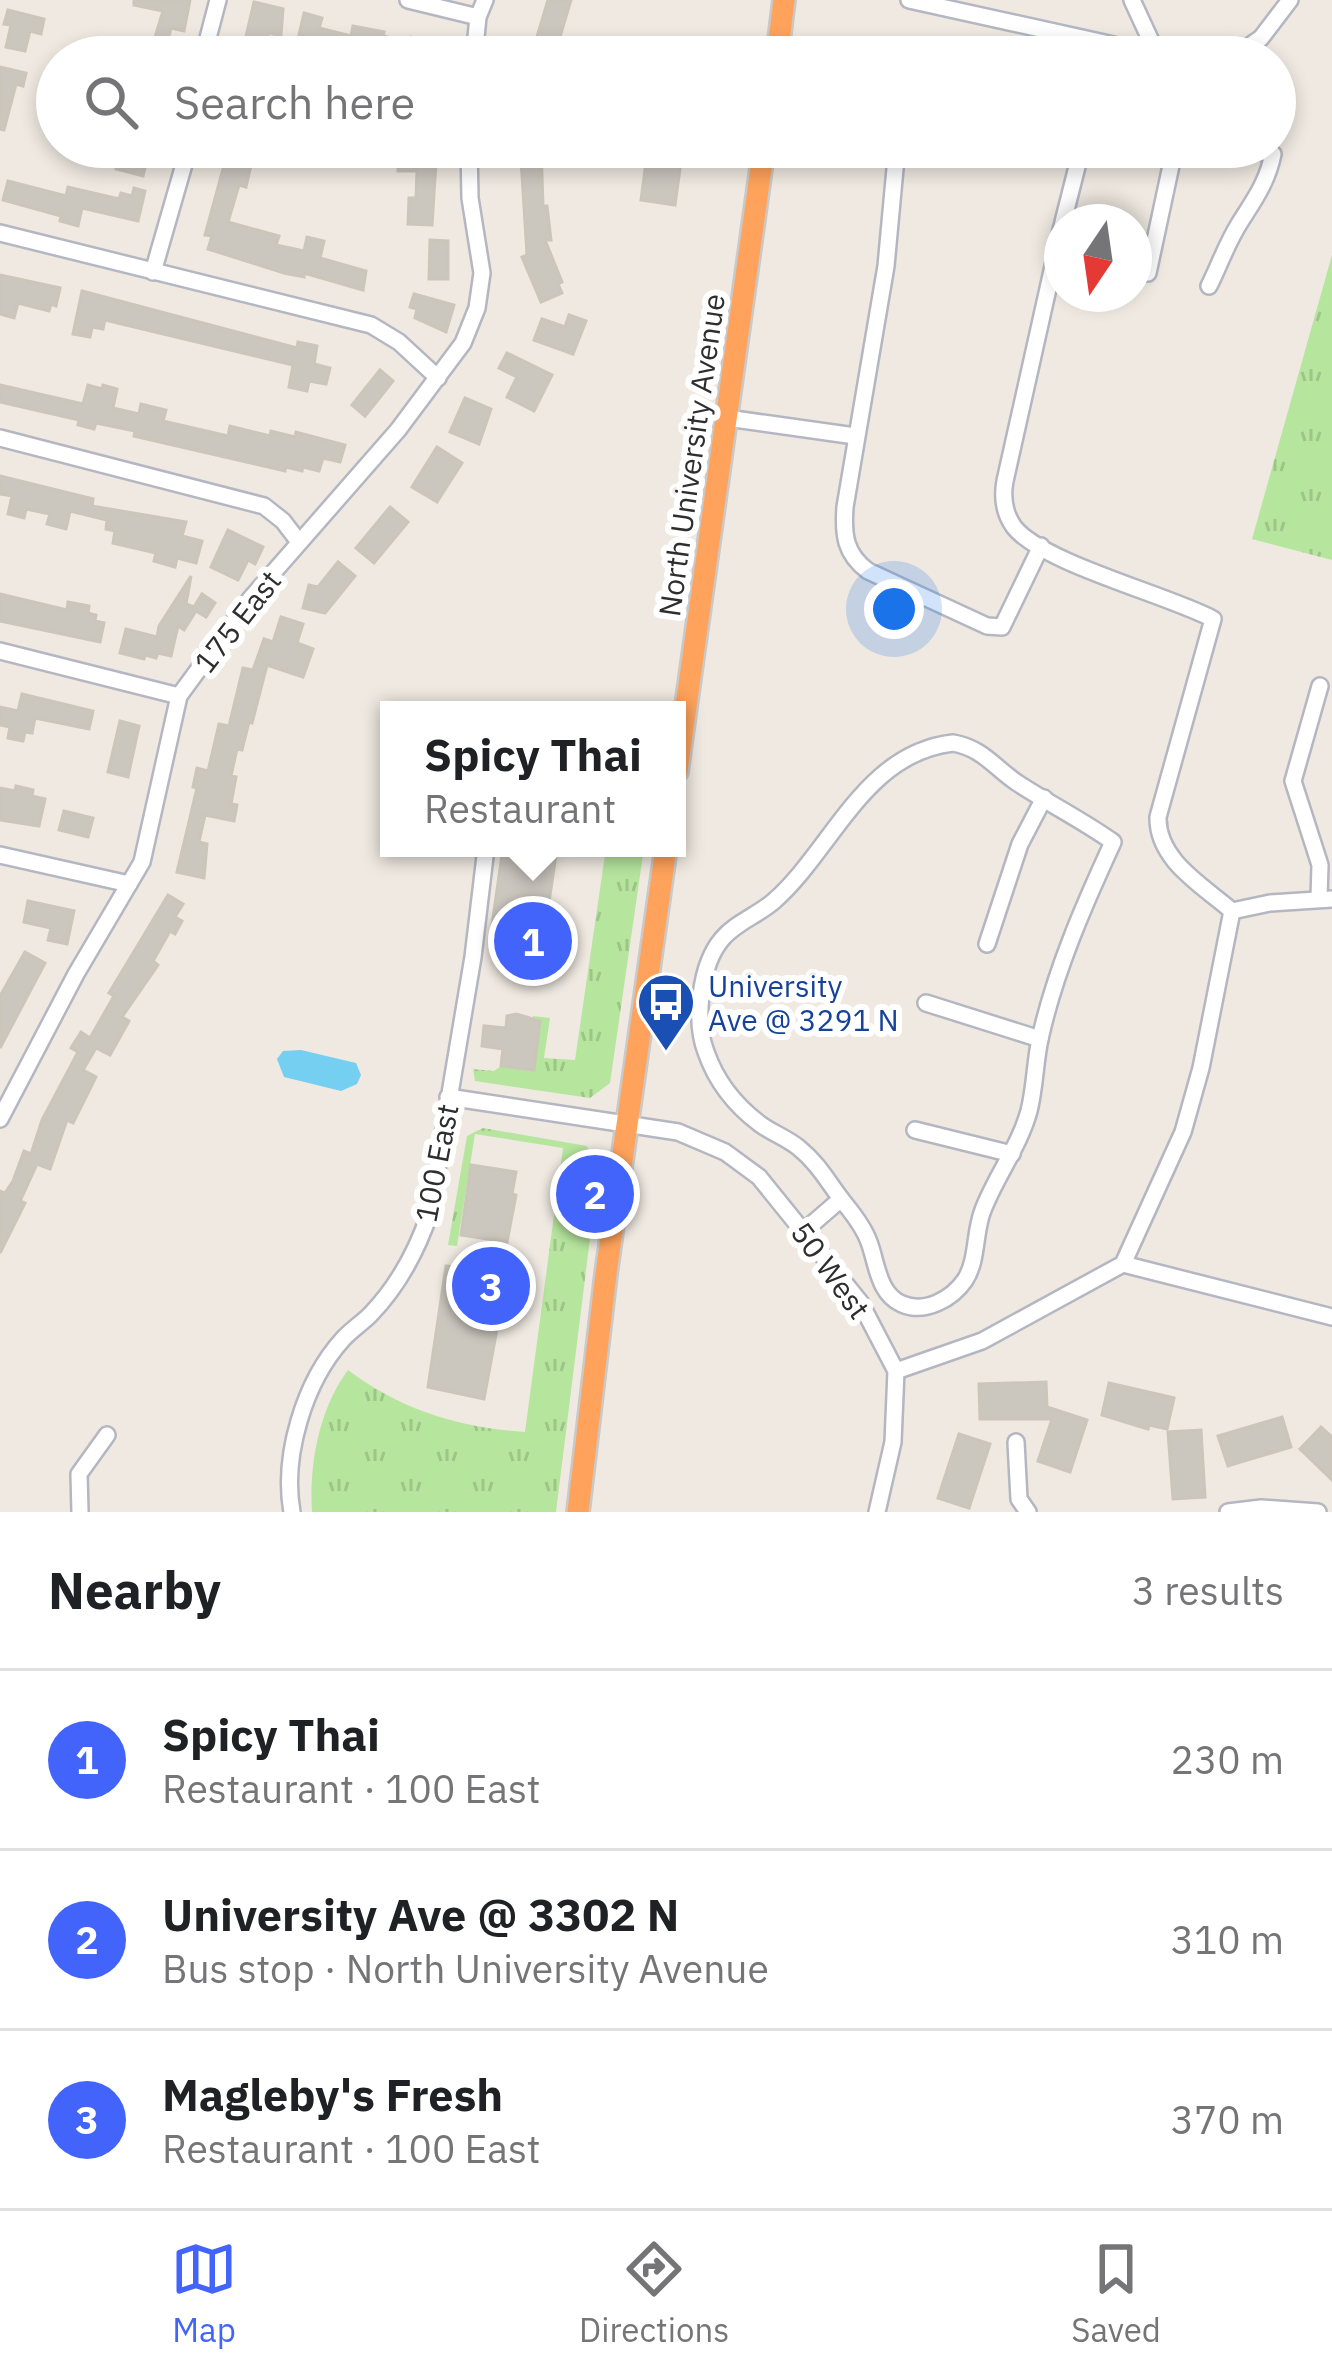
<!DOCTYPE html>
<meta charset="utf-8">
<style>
body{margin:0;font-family:"IBM Plex Sans",sans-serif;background:#f6f6f6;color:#202124}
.compass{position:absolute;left:1044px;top:204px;width:108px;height:108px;border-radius:50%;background:#fff;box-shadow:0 6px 18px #0003;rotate:193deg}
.you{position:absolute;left:894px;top:609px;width:42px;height:42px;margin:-30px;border:9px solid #fff;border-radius:50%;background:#1a73e8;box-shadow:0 0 0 18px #1a73e833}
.badge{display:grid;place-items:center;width:78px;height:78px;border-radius:50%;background:#4264fb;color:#fff;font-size:39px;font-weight:700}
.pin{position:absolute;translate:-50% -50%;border:6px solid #fff;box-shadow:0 3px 12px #0006}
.popup{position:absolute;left:380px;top:701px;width:306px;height:156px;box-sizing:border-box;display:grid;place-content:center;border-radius:0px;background:#fff;filter:drop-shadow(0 3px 9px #0005);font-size:39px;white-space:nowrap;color:#757577}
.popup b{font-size:45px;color:#202124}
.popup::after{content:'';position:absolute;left:50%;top:100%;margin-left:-24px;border:24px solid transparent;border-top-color:#fff}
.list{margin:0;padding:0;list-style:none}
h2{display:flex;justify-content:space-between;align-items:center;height:156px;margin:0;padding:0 48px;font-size:51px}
h2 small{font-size:39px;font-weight:400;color:#757577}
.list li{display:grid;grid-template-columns:78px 1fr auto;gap:36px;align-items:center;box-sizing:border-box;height:180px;padding:0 48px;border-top:3px solid #e0e0e0}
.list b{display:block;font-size:45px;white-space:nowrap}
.list p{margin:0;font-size:39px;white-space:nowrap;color:#757577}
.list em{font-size:39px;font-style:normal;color:#757577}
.icon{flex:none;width:66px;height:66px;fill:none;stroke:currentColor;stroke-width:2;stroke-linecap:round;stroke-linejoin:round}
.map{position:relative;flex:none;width:1332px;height:1512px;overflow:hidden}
.search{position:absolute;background:#fff;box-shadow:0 6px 18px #0003;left:36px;right:36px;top:36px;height:132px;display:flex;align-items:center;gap:30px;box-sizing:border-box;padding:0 42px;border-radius:66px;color:#757577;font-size:45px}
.sheet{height:696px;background:#fff}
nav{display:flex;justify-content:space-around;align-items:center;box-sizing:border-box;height:168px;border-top:3px solid #e0e0e0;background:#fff;font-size:33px;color:#757577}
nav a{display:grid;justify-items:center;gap:6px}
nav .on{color:#4264fb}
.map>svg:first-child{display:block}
</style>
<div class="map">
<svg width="1332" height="1512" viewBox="0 0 1332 1512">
<defs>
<pattern id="grass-tufts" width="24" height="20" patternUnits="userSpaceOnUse" patternTransform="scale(3)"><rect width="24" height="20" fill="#b6e59e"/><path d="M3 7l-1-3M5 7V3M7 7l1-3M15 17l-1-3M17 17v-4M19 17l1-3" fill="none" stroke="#9dc588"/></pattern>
</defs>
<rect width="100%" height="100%" fill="#efe9e1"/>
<!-- grass -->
<g fill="url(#grass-tufts)">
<polygon points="1332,255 1332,560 1252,539"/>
<polygon points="606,848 644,848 610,1083 590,1098 475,1081 473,1069 494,1071 501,1066 534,1069 540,1022 533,1020 533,1016 550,1018 544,1058 575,1060"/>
<path d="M483,1128L587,1146L598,1174L556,1512H312C309,1464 319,1409 348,1370C401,1410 460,1428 525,1432L563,1148L475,1134L457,1246L448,1245L467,1136Z"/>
</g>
<!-- water -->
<polygon fill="#75cff0" points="301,1050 356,1063 361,1075 357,1084 341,1091 284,1077 277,1059 283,1051"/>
<!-- building -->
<g fill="#cbc7bf" stroke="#cbc5ba" stroke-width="3">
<polygon points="134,0 190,0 184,31 171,28 164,57 149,57 163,11 134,5"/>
<polygon points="548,0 571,0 554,57 531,57"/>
<polygon points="254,2 283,9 281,36 269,33 264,50 244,45"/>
<polygon points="8,10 44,19 41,34 30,31 25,51 6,47 11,25 4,24"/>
<polygon points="304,13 322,18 319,28 351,36 353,26 384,32 383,36 410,42 411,37 439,43 436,57 388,52 387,57 373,57 374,53 337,45 334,57 304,50 307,36 299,35"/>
<polygon points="0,67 26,73 23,86 16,84 4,130 0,129"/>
<polygon points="122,147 150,147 143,176 116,169"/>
<polygon points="229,147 255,147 246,187 239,185 228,222 279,236 276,245 304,251 307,237 324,241 320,258 366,271 363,290 304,273 304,277 284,273 208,249 212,236 205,235"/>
<polygon points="410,147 437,147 432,225 408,224 409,198 416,198 417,171 398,171 399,155 409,155"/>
<polygon points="503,147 541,147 543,206 547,206 551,240 545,240 562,282 558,284 562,293 541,302 522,257 527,255 521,159 504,159"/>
<polygon points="648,147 683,147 675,205 641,200"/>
<polygon points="8,181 66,196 68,187 119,199 121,193 132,196 134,188 145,191 138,221 82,208 78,226 60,221 61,216 3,200"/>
<polygon points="430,240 448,241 448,279 429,279"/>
<polygon points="0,275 60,288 56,306 51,304 49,311 18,303 14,318 0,314"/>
<polygon points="82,291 297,348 298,342 317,346 314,364 330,368 326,384 309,381 307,391 289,387 293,365 105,320 103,329 92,327 90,337 73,334"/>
<polygon points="414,294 454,305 446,332 415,318 417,309 410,307"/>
<polygon points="569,315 586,321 573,354 534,340 542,319 565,327"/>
<polygon points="507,353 552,375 534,411 507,397 517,377 499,368"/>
<polygon points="380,370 393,381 365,416 352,405"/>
<polygon points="0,385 83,404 88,385 102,389 103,385 117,389 113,408 139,414 141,404 166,410 163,421 228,436 230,426 270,436 271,431 295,437 296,432 345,445 340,462 323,458 319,471 303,467 302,471 286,467 285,471 134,436 135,431 96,423 94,429 78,425 79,420 0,402"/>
<polygon points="465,398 491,409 479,444 450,432"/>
<polygon points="437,447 462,463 437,502 412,487"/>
<polygon points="0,476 93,499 92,506 186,522 182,536 202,541 196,563 177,558 175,567 154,561 156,553 113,543 115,531 106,529 107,520 70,511 66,529 47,524 50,514 26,509 24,518 8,514 12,496 0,494"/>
<polygon points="390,507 408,522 374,563 356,548"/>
<polygon points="228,530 263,547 255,564 248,560 238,580 211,567"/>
<polygon points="338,562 355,576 325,613 303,608 309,585 318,587"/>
<polygon points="191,576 186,604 194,607 202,594 215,603 206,617 196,611 184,630 178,626 171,656 158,653 156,658 145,655 144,659 120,653 126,629 157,637 159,626"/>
<polygon points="0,594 67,610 68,602 89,606 88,613 96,615 95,621 104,623 100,642 0,621"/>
<polygon points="281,617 303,624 297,643 313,649 303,677 267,665 252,723 249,722 242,750 237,749 231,776 236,777 231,804 237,805 234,821 205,815 199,842 207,844 204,878 177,872 197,788 193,787 197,768 208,771 219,724 229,726 243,668 253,670 264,639 273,642"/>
<polygon points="22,694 93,711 89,729 35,718 32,733 25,732 23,741 8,738 10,727 0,725 0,707 18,711"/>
<polygon points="120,721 139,726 128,777 108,772"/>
<polygon points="16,786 33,790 32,796 45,799 39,826 0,820 0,788 15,791"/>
<polygon points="64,811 93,818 88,837 59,830"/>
<polygon points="503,848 557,848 541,956 515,952 517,943 490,939"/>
<polygon points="168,895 183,904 175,917 182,921 175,934 170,931 153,961 158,965 122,1017 129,1021 110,1055 96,1048 83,1070 96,1077 73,1123 67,1120 50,1169 37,1164 20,1201 25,1203 0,1253 0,1191 5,1193 13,1181 24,1151 31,1154 42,1120 78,1052 71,1048 81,1032 90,1038 114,996 109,993"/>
<polygon points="28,901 74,911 67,944 48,940 51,928 24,922"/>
<polygon points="25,952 45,963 0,1048 0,996"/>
<polygon points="516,1014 540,1021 534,1070 501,1066 503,1049 482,1046 484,1026 506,1028 507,1016"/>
<polygon points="471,1165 516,1172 512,1194 516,1195 507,1242 461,1235"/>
<polygon points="446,1266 501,1271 495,1312 500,1313 484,1399 428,1387"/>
<polygon points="1046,1382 1047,1407 1087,1420 1070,1472 1038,1461 1052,1419 980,1419 979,1384"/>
<polygon points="1109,1383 1174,1398 1167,1429 1149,1425 1148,1429 1102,1415"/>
<polygon points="1282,1417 1291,1447 1228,1466 1218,1436"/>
<polygon points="1321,1427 1332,1437 1332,1480 1300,1449"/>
<polygon points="1201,1430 1205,1497 1173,1499 1168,1432"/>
<polygon points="959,1434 990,1444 969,1508 938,1498"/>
</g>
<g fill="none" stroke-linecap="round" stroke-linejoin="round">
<!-- minor casing -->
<g stroke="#b4b7c1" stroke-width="20">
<g id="minor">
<polyline points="408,0 478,17"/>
<polyline points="909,0 1168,57"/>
<polyline points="1132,0 1150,39 1148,52"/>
<polyline points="203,57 218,0"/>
<polyline points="474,57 478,17 485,0"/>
<polyline points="1234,57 1261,38 1290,0"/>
<path d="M897,147L886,266L845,507C843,535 845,554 868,571L987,626L1002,627L1041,546"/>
<polyline points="1063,222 1082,147"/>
<path d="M1062,226L1005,481C1002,497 1004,513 1014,527C1042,563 1168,595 1213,619L1158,817C1157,860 1202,885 1232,911L1270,903L1332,899"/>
<polyline points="0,233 371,325 399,342 438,378"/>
<polyline points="153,272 189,147"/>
<polyline points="1148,273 1175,147"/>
<path d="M1209,286C1219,266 1227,243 1239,224C1254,200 1267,183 1273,154L1238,147"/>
<polyline points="727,418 855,436"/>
<polyline points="0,438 264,506 283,521 299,542"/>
<polyline points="0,651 179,696"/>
<path d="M953,743C982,748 993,766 1016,782C1048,803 1082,820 1113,842C1084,905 1055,971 1040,1039C1035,1062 1035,1087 1029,1111C1019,1147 996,1176 983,1210C974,1232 978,1260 965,1280C952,1299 925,1314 902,1304C878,1294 877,1263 869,1242C864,1228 854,1215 845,1204C829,1184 819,1164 799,1148C787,1138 772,1133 760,1124C736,1106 716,1081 706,1052C694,1021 700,965 722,939C735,923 758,915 774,901C833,849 864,753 953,743Z"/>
<polyline points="0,855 129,884"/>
<polyline points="1319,898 1320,865 1293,781 1320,686"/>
<polyline points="987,944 1020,844 1044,798"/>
<polyline points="926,1003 1040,1039"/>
<polyline points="448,1097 678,1132 725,1152 759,1177 860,1302 896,1371 893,1442 877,1512"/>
<polyline points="0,1119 76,974 142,862 179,696 251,598 398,430 463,343 477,308 482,273 470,198 469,147"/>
<polyline points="915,1130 1012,1154"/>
<polyline points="804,1231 841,1199"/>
<polyline points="1123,1264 1332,1317"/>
<polyline points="896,1371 982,1341 1123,1264 1183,1132 1201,1068 1232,911"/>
<polyline points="1016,1442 1019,1499 1028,1512"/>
<polyline points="80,1512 79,1474 107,1435"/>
<path d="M292,1512C282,1456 304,1382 343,1339C351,1330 362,1323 370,1315C399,1285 417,1251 430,1212L473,957L486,848"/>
<polyline points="1228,1512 1261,1508 1318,1512"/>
</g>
</g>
<!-- highway casing -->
<g stroke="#c9c9c9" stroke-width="26">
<g id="highway">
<polyline points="777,57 784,0"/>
<polyline points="677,771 764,147"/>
<polyline points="578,1512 606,1274 666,848"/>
</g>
</g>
<!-- minor -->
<use href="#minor" stroke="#fff" stroke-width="15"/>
<!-- highway -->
<use href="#highway" stroke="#ffa35c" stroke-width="21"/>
</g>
<!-- icons -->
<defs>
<g id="bus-pin" transform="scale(3)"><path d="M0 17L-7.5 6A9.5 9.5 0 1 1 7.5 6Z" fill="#1a4fb4" stroke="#fff"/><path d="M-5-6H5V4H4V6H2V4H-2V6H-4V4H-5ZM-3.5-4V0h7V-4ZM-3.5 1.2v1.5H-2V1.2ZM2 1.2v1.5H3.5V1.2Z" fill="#fff"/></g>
</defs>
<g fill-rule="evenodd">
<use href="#bus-pin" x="666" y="1002"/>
</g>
<g text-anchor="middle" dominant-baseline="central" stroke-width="12" stroke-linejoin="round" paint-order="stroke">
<!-- street labels -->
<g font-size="30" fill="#2e2e2e" stroke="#fff">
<text transform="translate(691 455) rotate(-82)">North University Avenue</text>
<text transform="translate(237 621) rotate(-52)">175 East</text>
<text transform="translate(436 1163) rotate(-79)">100 East</text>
<text transform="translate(831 1270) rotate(54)">50 West</text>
</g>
<!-- transit labels -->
<g font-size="30" fill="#164399" stroke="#fff" text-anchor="start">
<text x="708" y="985">University<tspan x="708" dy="34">Ave @ 3291 N</tspan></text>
</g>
</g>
</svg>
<svg class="compass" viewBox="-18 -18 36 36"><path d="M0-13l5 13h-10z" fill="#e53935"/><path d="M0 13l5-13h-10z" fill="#757577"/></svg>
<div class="you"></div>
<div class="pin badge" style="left:533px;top:941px">1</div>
<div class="popup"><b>Spicy Thai</b>Restaurant</div>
<div class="pin badge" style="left:595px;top:1194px">2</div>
<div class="pin badge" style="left:491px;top:1286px">3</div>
<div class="search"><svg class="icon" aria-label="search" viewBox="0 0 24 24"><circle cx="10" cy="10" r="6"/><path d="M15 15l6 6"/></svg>Search here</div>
</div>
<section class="sheet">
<h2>Nearby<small>3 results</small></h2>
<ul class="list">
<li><span class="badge">1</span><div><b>Spicy Thai</b><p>Restaurant · 100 East</p></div><em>230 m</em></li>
<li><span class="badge">2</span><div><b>University Ave @ 3302 N</b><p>Bus stop · North University Avenue</p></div><em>310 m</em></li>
<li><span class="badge">3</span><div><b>Magleby's Fresh</b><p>Restaurant · 100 East</p></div><em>370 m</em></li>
</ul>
</section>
<nav>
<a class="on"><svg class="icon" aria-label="map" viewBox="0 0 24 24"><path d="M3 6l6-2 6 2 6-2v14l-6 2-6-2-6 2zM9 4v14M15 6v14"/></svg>Map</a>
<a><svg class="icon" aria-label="directions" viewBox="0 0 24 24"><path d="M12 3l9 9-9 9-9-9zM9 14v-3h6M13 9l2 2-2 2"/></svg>Directions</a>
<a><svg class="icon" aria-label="saved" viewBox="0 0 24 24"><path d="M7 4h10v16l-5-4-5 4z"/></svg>Saved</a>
</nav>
